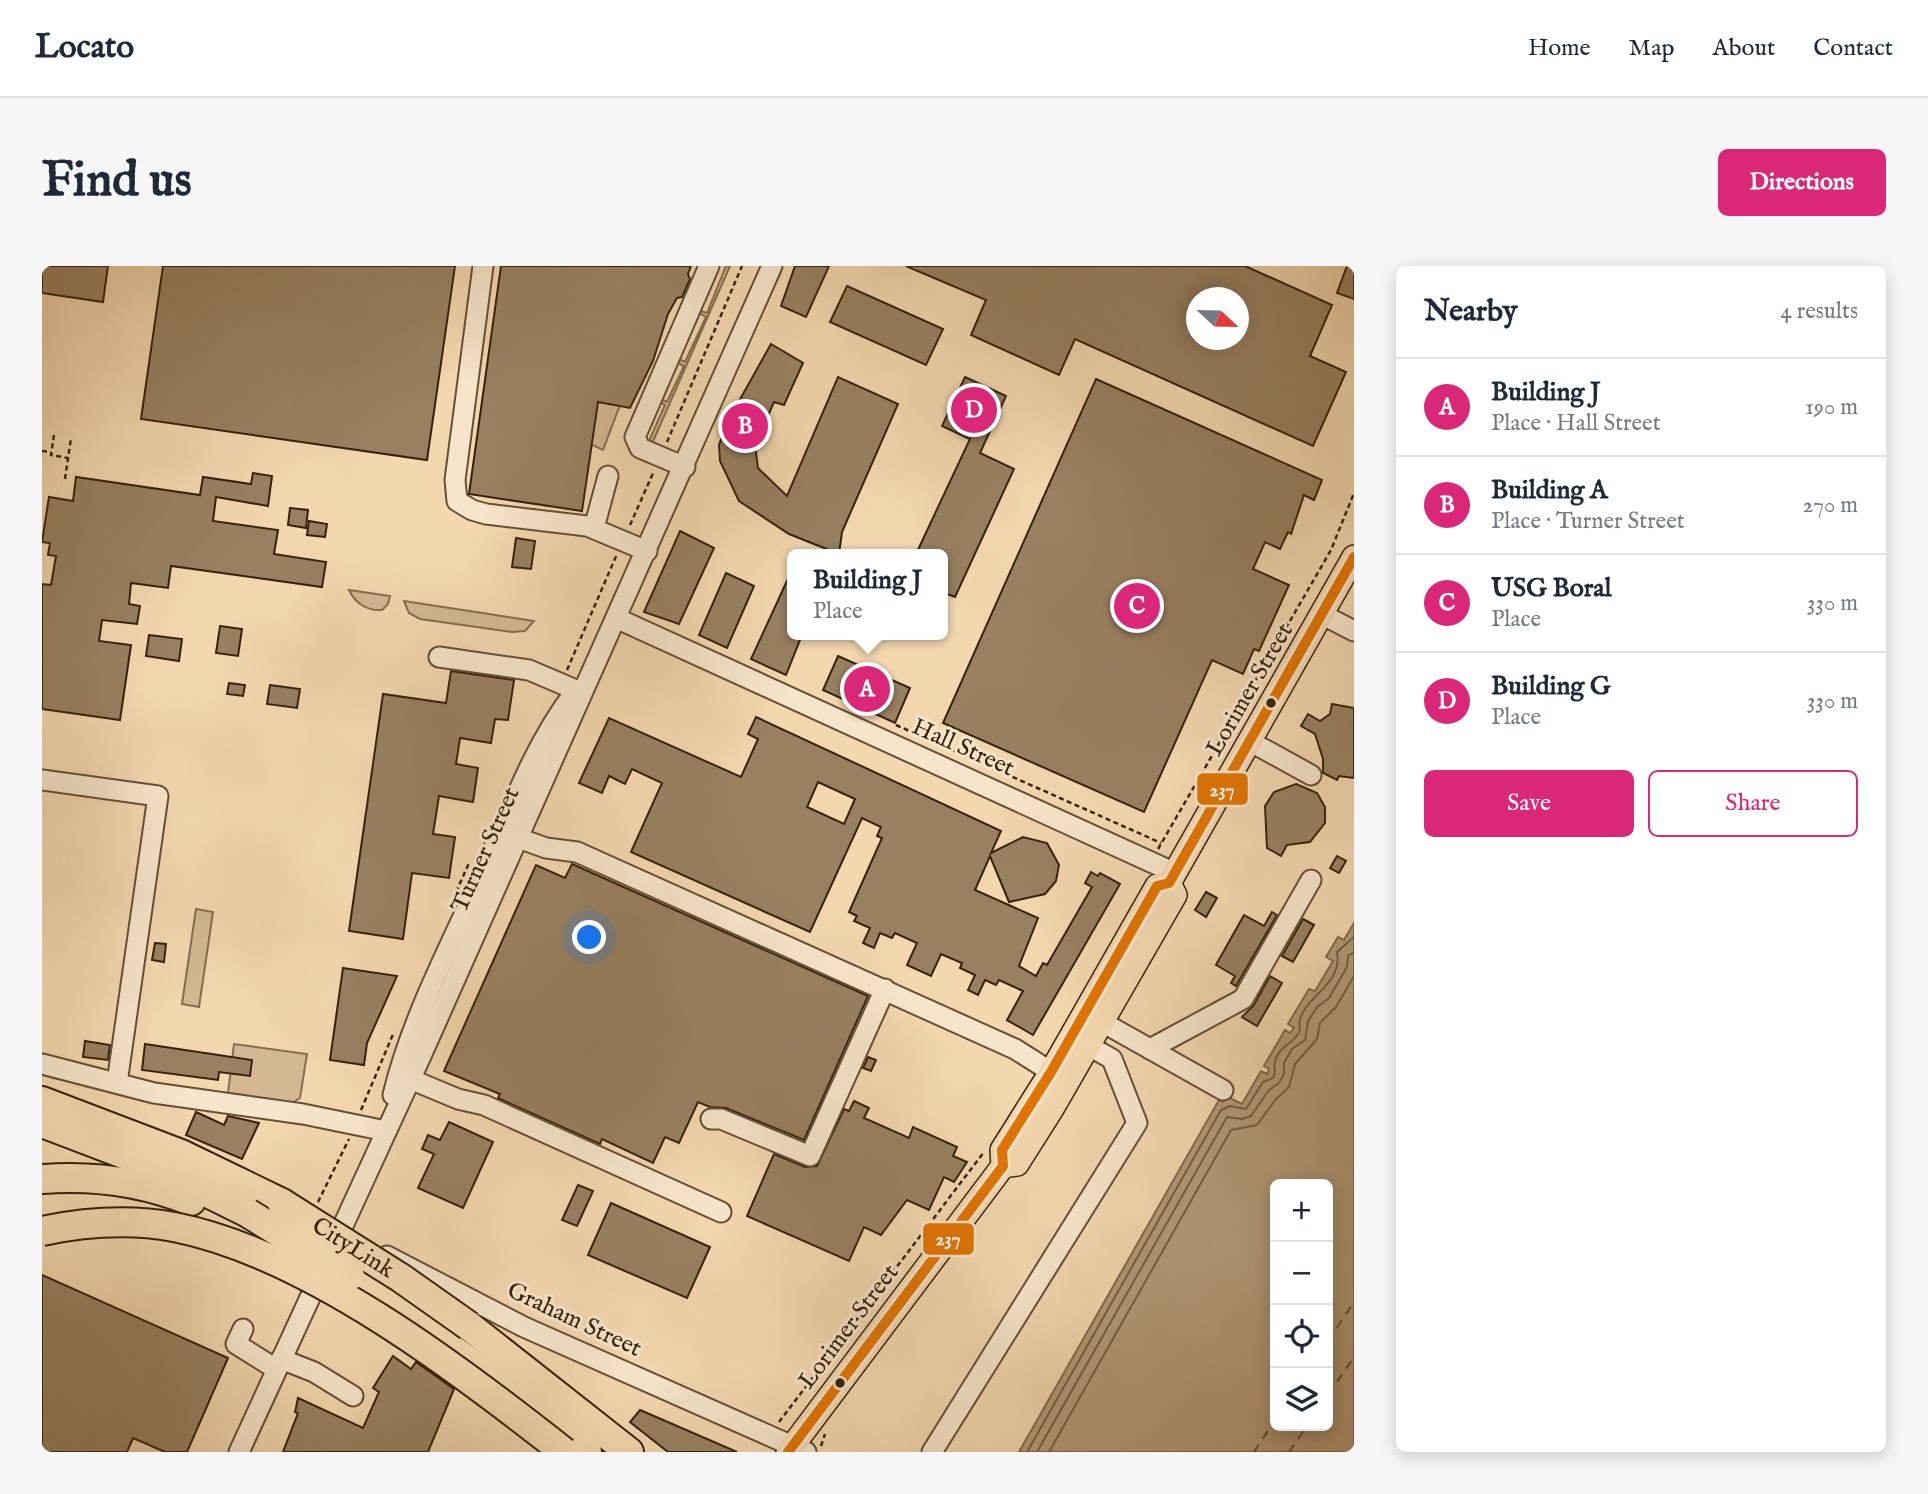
<!DOCTYPE html>
<meta charset="utf-8">
<style>
body{margin:0;font-family:"IM FELL English",serif;background:#f6f6f7;color:#1f2937}
.controls{position:absolute;right:21px;bottom:21px;display:grid;overflow:hidden;border-radius:10px;box-shadow:0 4px 18px #0003}
.controls button{width:63px;height:63px;display:grid;place-items:center;padding:0;border:0;border-bottom:2px solid #e0e1e3;background:#fff;color:#1f2937;font:35px sans-serif}
.compass{position:absolute;left:1144px;top:21px;width:63px;height:63px;border-radius:50%;background:#fff;box-shadow:0 4px 18px #0003;rotate:112deg}
.you{position:absolute;left:548px;top:672px;width:24px;height:24px;margin:-18px;border:5px solid #fff;border-radius:50%;background:#1a73e8;box-shadow:0 0 0 10px #1a73e833}
.badge{display:grid;place-items:center;width:46px;height:46px;border-radius:50%;background:#db2777;color:#fff;font-size:23px;font-weight:700}
.pin{position:absolute;translate:-50% -50%;border:4px solid #fff;box-shadow:0 2px 7px #0006}
.popup{position:absolute;left:745px;top:283px;width:161px;height:91px;box-sizing:border-box;display:grid;place-content:center;border-radius:10px;background:#fff;filter:drop-shadow(0 2px 5px #0005);font-size:23px;white-space:nowrap;color:#747a83}
.popup b{font-size:26px;color:#1f2937}
.popup::after{content:'';position:absolute;left:50%;top:100%;margin-left:-14px;border:14px solid transparent;border-top-color:#fff}
.list{margin:0;padding:0;list-style:none}
h2{display:flex;justify-content:space-between;align-items:center;height:91px;margin:0;padding:0 28px;font-size:30px}
h2 small{font-size:23px;font-weight:400;color:#747a83}
.list li{display:grid;grid-template-columns:46px 1fr auto;gap:21px;align-items:center;box-sizing:border-box;height:98px;padding:0 28px;border-top:2px solid #e0e1e3}
.list b{display:block;font-size:26px;white-space:nowrap}
.list p{margin:0;font-size:23px;white-space:nowrap;color:#747a83}
.list em{font-size:23px;font-style:normal;color:#747a83}
.actions{display:flex;gap:14px;padding:21px 28px}
.actions a{flex:1;padding:16px 0;border:2px solid #db2777;border-radius:10px;text-align:center;font-size:24px;color:#db2777}
.actions .main{background:#db2777;color:#fff}
.icon{flex:none;width:38px;height:38px;fill:none;stroke:currentColor;stroke-width:2;stroke-linecap:round;stroke-linejoin:round}
.map{position:relative;flex:none;width:1312px;height:1186px;overflow:hidden;border-radius:10px}
header{display:flex;align-items:center;gap:42px;box-sizing:border-box;height:98px;padding:0 35px;background:#fff;border-bottom:2px solid #e0e1e3}
header strong{font-size:33px}
nav{display:flex;gap:38px;margin-inline-start:auto;font-size:24px}
.intro{display:flex;align-items:center;justify-content:space-between;box-sizing:border-box;height:168px;padding:0 42px}
h1{margin:0;font-size:49px}
.button{padding:18px 32px;border-radius:10px;background:#db2777;color:#fff;font-size:24px;font-weight:700}
main{display:flex;gap:42px;padding:0 42px}
aside{flex:1;background:#fff;border-radius:10px;box-shadow:0 4px 18px #0003}
.map>svg:first-child{display:block}
</style>
<header>
<strong>Locato</strong>
<nav><a>Home</a><a>Map</a><a>About</a><a>Contact</a></nav>
</header>
<div class="intro"><h1>Find us</h1><a class="button">Directions</a></div>
<main>
<div class="map">
<svg width="1312" height="1186" viewBox="0 0 1312 1186">
<rect width="100%" height="100%" fill="#f3d7af"/>
<filter id="stains"><feTurbulence type="fractalNoise" baseFrequency=".00286" numOctaves="4"/><feColorMatrix values="0 0 0 0 .2 0 0 0 0 .09 0 0 0 0 .02 0 0 0 .5 -.17"/></filter>
<radialGradient id="worn" r=".72"><stop offset=".6" stop-color="#630" stop-opacity="0"/><stop offset="1" stop-color="#630" stop-opacity=".3"/></radialGradient>
<!-- green -->
<g fill="#d3b893" stroke="#846d50" stroke-width="2">
<polygon points="684,0 688,0 609,180 607,175 623,139 615,135 616,132 625,136 642,100 634,96 635,92 643,96 664,51 655,46 656,44 665,47"/>
<polygon points="554,135 578,139 561,184 548,178"/>
<path d="M307,324L348,330L346,338L340,344C325,345 313,337 307,324Z"/>
<polygon points="362,335 492,355 483,365 470,366 378,353 367,347"/>
<polygon points="154,643 171,646 157,741 140,738"/>
<polygon points="192,778 265,788 258,832 250,837 186,827"/>
</g>
<!-- water -->
<path fill="#b39978" stroke="#81694d" stroke-width="2" fill-rule="evenodd" d="M1312,657V1186H977L1177,834L1181,836L1184,830L1200,838L1219,805L1225,808L1227,803L1222,800L1243,764L1248,767L1252,762L1246,758L1267,723L1273,725L1291,695L1284,691L1296,671L1302,674ZM1233,918H1286V1160H1233Z"/>
<g fill="none" stroke-linecap="round" stroke-linejoin="round">
<!-- shore -->
<g stroke="#745e42" stroke-width="2">
<path d="M985,1186L1179,844L1188,840L1204,843L1221,816L1231,812C1235,805 1231,803 1233,796C1235,782 1250,778 1256,768C1260,762 1256,758 1258,753C1265,729 1301,718 1295,686L1312,671"/>
<polyline points="995,1186 1185,851 1200,853 1209,850 1227,824 1237,817 1242,808 1242,797 1250,783 1263,774 1266,755 1275,741 1287,732 1305,701 1306,690 1312,686"/>
<polyline points="1007,1186 1189,864 1215,859 1234,833 1247,821 1253,798 1275,773 1278,757 1294,741 1312,710"/>
</g>
<!-- ferry -->
<g stroke="#624c32" stroke-width="2" stroke-dasharray="9 7" stroke-linecap="butt">
<polyline points="1286,1075 1312,1036"/>
<polyline points="1286,1129 1312,1091"/>
<polyline points="1212,1186 1233,1154"/>
<polyline points="1247,1186 1265,1160"/>
</g>
</g>
<!-- building -->
<g fill="#988061" stroke="#36220c" stroke-width="2" fill-rule="evenodd">
<polygon points="0,0 66,0 61,36 0,27"/>
<polygon points="121,0 413,0 385,194 99,153"/>
<polygon points="459,0 649,0 646,8 648,13 640,31 635,32 626,48 611,95 588,142 556,136 540,245 427,228"/>
<polygon points="753,0 787,0 764,51 739,40"/>
<path d="M864,0H1203L1290,39L1268,90L1304,106L1271,180L1033,73L1017,109L929,69L944,34ZM1154,32H1196V74H1154Z"/>
<polygon points="1305,0 1312,0 1312,33 1295,27"/>
<polygon points="805,20 901,63 884,99 788,56"/>
<polygon points="729,78 761,97 742,139 732,136 713,179 716,202 745,230 796,111 856,138 800,266 797,288 747,268 697,235 678,195 677,179 687,153"/>
<polygon points="923,111 964,130 938,187 972,203 913,331 900,326 900,288 874,288 928,173 900,160"/>
<polygon points="1054,113 1280,214 1272,234 1262,229 1249,268 1246,266 1238,283 1223,276 1211,303 1247,319 1217,385 1212,383 1201,408 1170,394 1102,546 901,457"/>
<polygon points="211,207 230,210 226,240 174,231 171,255 236,264 232,288 284,296 280,321 129,300 126,322 89,317 87,338 98,340 95,358 60,354 57,375 89,379 78,454 0,443 0,318 9,319 14,290 6,289 8,277 0,276 7,231 31,235 34,211 158,229 161,211 209,218"/>
<polygon points="248,242 266,244 264,262 246,259"/>
<polygon points="267,255 285,258 283,271 265,269"/>
<polygon points="638,265 672,282 637,358 602,346"/>
<polygon points="474,272 493,275 489,303 470,301"/>
<polygon points="750,304 750,369 760,369 744,409 709,393"/>
<polygon points="684,307 712,320 685,382 657,369"/>
<polygon points="178,360 200,363 196,390 174,387"/>
<polygon points="107,369 140,373 137,395 104,390"/>
<polygon points="796,390 868,422 853,457 781,424"/>
<polygon points="409,405 472,414 466,454 453,453 449,477 418,472 414,498 436,502 431,536 397,530 391,568 413,571 407,612 370,607 361,673 307,665 341,428 404,437"/>
<polygon points="187,417 203,419 201,430 185,428"/>
<polygon points="228,419 258,423 255,442 225,438"/>
<polygon points="1290,438 1312,442 1312,512 1297,510 1295,514 1281,507 1281,493 1273,468 1259,460 1266,448 1278,455 1288,448"/>
<path d="M714,451L959,565L949,587L981,571L1005,577L1017,599L1014,615L1003,628L967,636L948,590L933,624L996,652L977,700L994,710L1001,697L1005,699L1050,621L1043,617L1049,606L1056,610L1058,607L1078,618L991,769L965,754L981,725L957,714L954,719L943,714L936,729L926,724L933,709L918,702L920,697L899,688L889,710L865,699L875,677L853,667L850,672L838,667L832,682L821,677L828,662L812,655L815,650L807,646L840,572L835,570L839,561L820,552L768,666L589,586L620,517L590,503L583,518L567,510L560,527L537,517L567,452L699,511L716,473L706,468ZM776,516L813,533L802,558L765,541Z"/>
<polygon points="1254,518 1275,527 1283,541 1283,557 1268,576 1245,579 1239,590 1225,582 1223,540 1232,526"/>
<polygon points="1295,590 1304,595 1297,607 1288,602"/>
<polygon points="530,598 826,730 762,874 684,842 668,841 656,836 637,877 623,871 611,897 560,873 558,878 456,832 458,828 402,805 494,599 523,612"/>
<polygon points="1164,626 1175,632 1164,651 1153,644"/>
<polygon points="1230,646 1235,649 1194,720 1189,717 1193,710 1174,699 1202,649 1222,660"/>
<polygon points="1261,653 1272,659 1251,696 1240,690"/>
<polygon points="113,677 124,678 122,696 110,694"/>
<polygon points="301,702 355,710 325,777 322,799 288,794"/>
<polygon points="1228,710 1240,717 1215,760 1200,751 1212,739"/>
<polygon points="43,775 68,779 66,794 41,791"/>
<polygon points="103,778 210,794 208,810 177,806 176,814 100,804"/>
<polygon points="826,791 834,794 829,805 821,802"/>
<polygon points="812,835 827,842 822,852 867,872 871,861 915,881 911,890 925,896 912,916 902,911 887,944 865,934 839,969 822,961 807,995 705,950 732,888 763,901 775,900 802,843 807,845"/>
<polygon points="154,846 182,859 186,850 217,857 200,893 144,869"/>
<polygon points="407,856 451,876 421,942 376,922 392,888 380,883 386,869 398,874"/>
<polygon points="536,919 551,925 535,960 520,954"/>
<polygon points="569,937 668,981 645,1032 546,989"/>
<polygon points="0,1009 186,1092 145,1186 123,1186 91,1172 85,1186 0,1186"/>
<polygon points="351,1090 369,1103 374,1096 412,1123 386,1186 241,1186 256,1147 253,1146 256,1132 321,1162 337,1126 331,1122"/>
<polygon points="598,1144 695,1186 626,1186 588,1156"/>
</g>
<g fill="none" stroke-linecap="round" stroke-linejoin="round">
<!-- minor casing -->
<g stroke="#654f35" stroke-width="23">
<g id="minor">
<polyline points="441,0 413,214 415,235 430,244 444,248 545,260 605,285"/>
<polyline points="643,201 598,182 593,171 667,0"/>
<polyline points="552,262 566,210"/>
<polyline points="1281,349 1312,365"/>
<polyline points="574,352 1133,607"/>
<polyline points="397,391 487,404 534,424"/>
<polyline points="1209,476 1269,509"/>
<polyline points="0,514 116,530 75,817"/>
<polyline points="476,572 504,582 535,586 973,783 1022,814"/>
<polyline points="1060,756 1181,824"/>
<polyline points="1108,783 1201,733 1269,614"/>
<polyline points="0,798 112,827 261,848 344,865"/>
<polyline points="368,813 416,833 442,839 679,946"/>
<path d="M351,829C369,754 407,683 439,612C467,550 490,482 532,427"/>
<polyline points="669,853 679,853 768,890 843,723"/>
<polyline points="345,990 482,1061 764,1186"/>
<polyline points="201,1063 194,1078 234,1103"/>
<polyline points="239,1093 272,1106 311,1130"/>
<polyline points="197,1186 379,790 730,0"/>
<polyline points="890,1186 1095,857 1070,793 1047,780"/>
</g>
</g>
<!-- major casing -->
<g stroke="#36220c" stroke-width="26">
<g id="major">
<polyline points="961,900 975,898 1011,841 1133,629 1127,617"/>
<polyline points="746,1186 961,900 960,884 1009,806 1115,620 1127,617 1312,291"/>
</g>
</g>
<!-- highway casing -->
<g stroke="#36220c" stroke-width="32">
<g id="highway">
<polyline points="0,835 139,888 240,937"/>
<polyline points="0,857 105,897 206,947"/>
<path d="M0,913C51,909 102,916 149,935"/>
<polyline points="308,1010 467,1124 545,1186"/>
<polyline points="427,1060 587,1186"/>
</g>
</g>
<!-- path -->
<g stroke="#36220c" stroke-width="2.5" stroke-dasharray="5 3.5" stroke-linecap="butt">
<polyline points="12,169 9,189 26,192"/>
<polyline points="625,176 700,0"/>
<polyline points="0,185 9,186"/>
<polyline points="23,213 29,172"/>
<polyline points="588,259 612,205"/>
<polyline points="525,404 575,288"/>
<polyline points="854,459 1119,577"/>
<polyline points="1116,583 1289,284 1312,227"/>
<polyline points="414,626 427,597"/>
<polyline points="319,844 352,766"/>
<polyline points="276,936 307,873"/>
<polyline points="737,1156 942,886"/>
<polyline points="779,1180 783,1168"/>
</g>
<!-- minor -->
<use href="#minor" stroke="#f7e5cb" stroke-width="19"/>
<!-- major -->
<use href="#major" stroke="#f3d7af" stroke-width="23"/>
<!-- highway -->
<use href="#highway" stroke="#f3d7af" stroke-width="28"/>
<!-- highway-bridge casing -->
<g stroke="#36220c" stroke-width="32" stroke-linecap="butt">
<g id="highway-bridge">
<path id="s1" d="M240,937L359,1012L427,1060"/>
<polyline points="206,947 308,1010"/>
<path d="M0,965C43,956 89,953 132,961C265,987 417,1103 522,1186"/>
</g>
</g>
<!-- highway-bridge -->
<use href="#highway-bridge" stroke="#f3d7af" stroke-width="28"/>
<!-- bus-1 casing -->
<g stroke="#f7e5cb" stroke-width="16">
<polyline id="bus-1" points="746,1186 961,900 960,884 1009,806 1115,620 1127,617 1312,291"/>
</g>
<!-- bus-1 -->
<use href="#bus-1" stroke="#e17402" stroke-width="10"/>
</g>
<!-- markers -->
<g fill="#36220c" stroke="#f7e5cb" stroke-width="2.5">
<circle cx="1229" cy="437" r="6"/>
<circle cx="798" cy="1117" r="6"/>
</g>
<g text-anchor="middle" dominant-baseline="central" stroke-width="6" stroke-linejoin="round" paint-order="stroke">
<!-- street labels -->
<g font-size="24" fill="#36220c" stroke="#f7e5cb">
<text transform="translate(1208 424) rotate(-60)">Lorimer Street</text>
<text transform="translate(921 482) rotate(24)">Hall Street</text>
<text transform="translate(444 584) rotate(-66)">Turner Street</text>
<text stroke="none"><textPath href="#s1" startOffset="84">CityLink</textPath></text>
<text transform="translate(532 1054) rotate(25)">Graham Street</text>
<text transform="translate(807 1061) rotate(-53)">Lorimer Street</text>
</g>
</g>
<g stroke="#f7e5cb" stroke-width="2.5">
<rect x="1154" y="506" width="53" height="34" rx="7" fill="#e17402"/>
<rect x="880" y="956" width="53" height="34" rx="7" fill="#e17402"/>
</g>
<g font-size="19" text-anchor="middle" font-weight="bold" fill="#fff">
<text x="1180" y="530">237</text>
<text x="906" y="979">237</text>
</g>
<rect width="100%" height="100%" filter="url(#stains)"/>
<rect width="100%" height="100%" fill="url(#worn)"/>
</svg>
<div class="controls">
<button>+</button>
<button>−</button>
<button><svg class="icon" aria-label="locate" viewBox="0 0 24 24"><circle cx="12" cy="12" r="6"/><path d="M12 2v4M12 18v4M2 12h4M18 12h4"/></svg></button>
<button><svg class="icon" aria-label="layers" viewBox="0 0 24 24"><path d="M12 4l9 5-9 5-9-5zM3 14l9 5 9-5"/></svg></button>
</div>
<svg class="compass" viewBox="-18 -18 36 36"><path d="M0-13l5 13h-10z" fill="#e53935"/><path d="M0 13l5-13h-10z" fill="#747a83"/></svg>
<div class="you"></div>
<div class="pin badge" style="left:825px;top:423px">A</div>
<div class="popup"><b>Building J</b>Place</div>
<div class="pin badge" style="left:703px;top:160px">B</div>
<div class="pin badge" style="left:1095px;top:340px">C</div>
<div class="pin badge" style="left:932px;top:144px">D</div>
</div>
<aside>
<h2>Nearby<small>4 results</small></h2>
<ul class="list">
<li><span class="badge">A</span><div><b>Building J</b><p>Place · Hall Street</p></div><em>190 m</em></li>
<li><span class="badge">B</span><div><b>Building A</b><p>Place · Turner Street</p></div><em>270 m</em></li>
<li><span class="badge">C</span><div><b>USG Boral</b><p>Place</p></div><em>330 m</em></li>
<li><span class="badge">D</span><div><b>Building G</b><p>Place</p></div><em>330 m</em></li>
</ul>
<div class="actions"><a class="main">Save</a><a>Share</a></div>
</aside>
</main>
